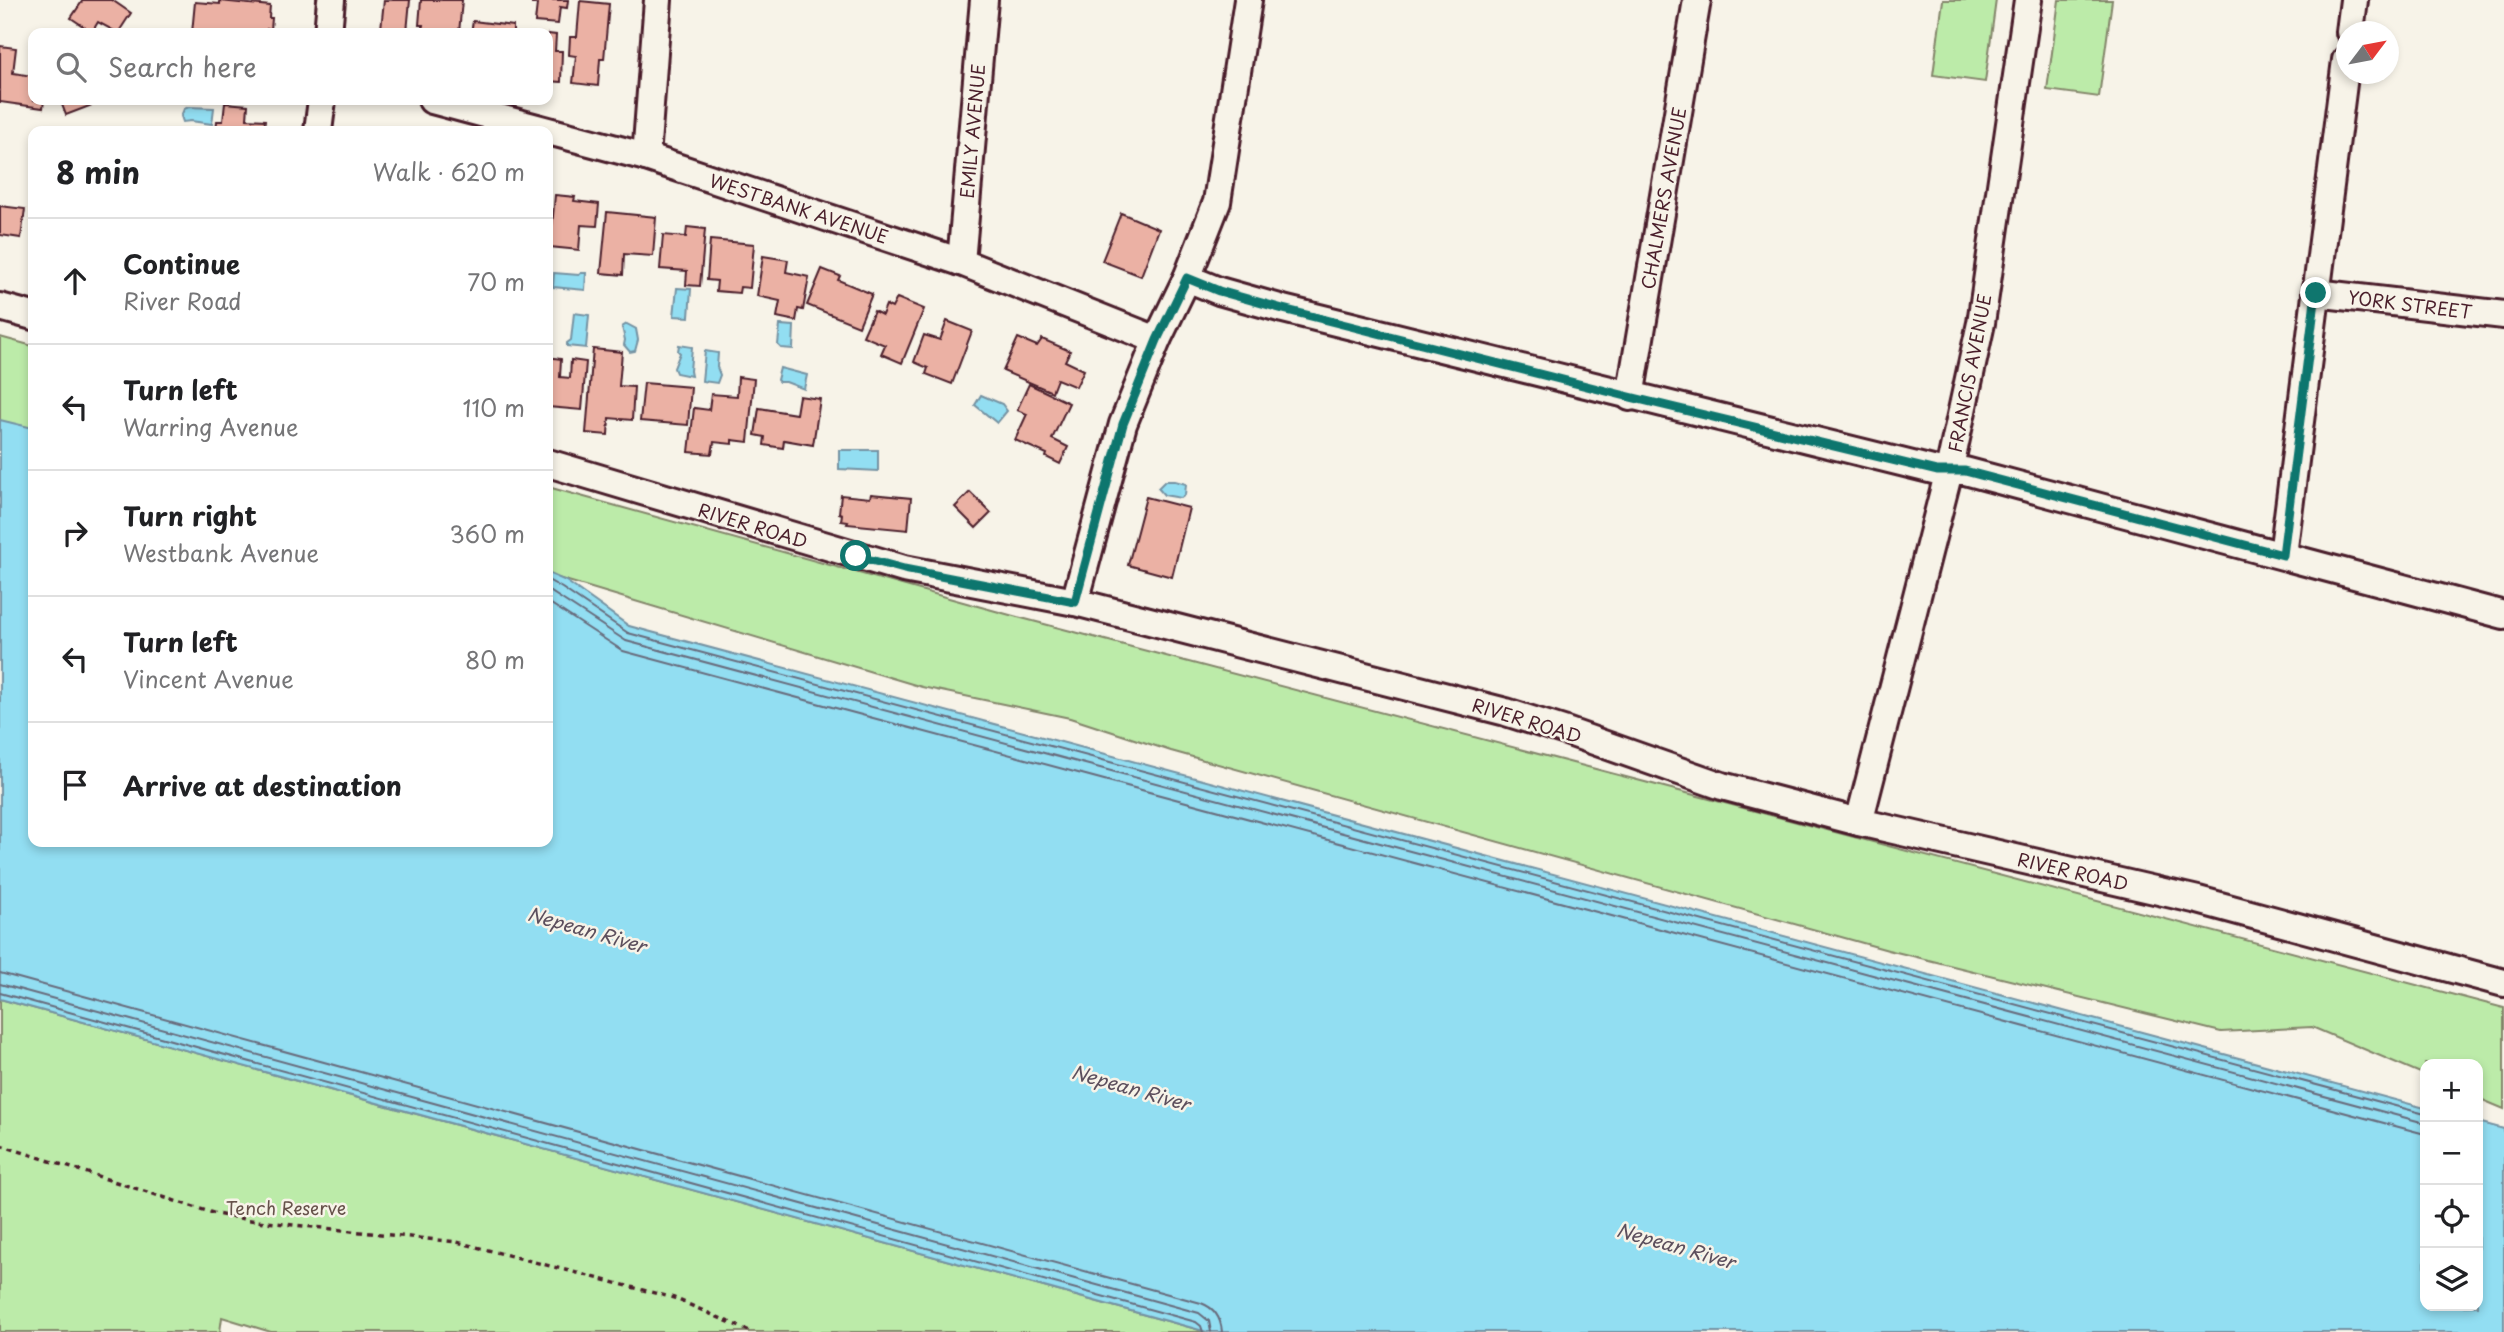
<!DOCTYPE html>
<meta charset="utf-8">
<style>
body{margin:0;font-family:"Playpen Sans",sans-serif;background:#f2f2f2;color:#202124}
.controls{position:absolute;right:21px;bottom:21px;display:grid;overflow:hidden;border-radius:14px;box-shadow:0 4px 10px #0003}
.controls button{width:63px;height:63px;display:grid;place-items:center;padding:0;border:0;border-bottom:2px solid #e0e0e0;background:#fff;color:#202124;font:35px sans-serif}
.compass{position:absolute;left:2336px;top:21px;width:63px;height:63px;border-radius:50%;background:#fff;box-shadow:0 4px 10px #0003;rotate:58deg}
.stop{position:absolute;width:21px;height:21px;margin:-16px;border:5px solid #0f766e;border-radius:50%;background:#fff}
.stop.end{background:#0f766e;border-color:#fff;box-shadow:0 2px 7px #0008}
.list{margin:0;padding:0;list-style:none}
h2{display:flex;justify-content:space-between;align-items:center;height:91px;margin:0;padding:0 28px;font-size:30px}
h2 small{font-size:23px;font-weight:400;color:#757577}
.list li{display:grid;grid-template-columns:46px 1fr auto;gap:21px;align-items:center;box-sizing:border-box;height:126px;padding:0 28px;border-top:2px solid #e0e0e0}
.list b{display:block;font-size:26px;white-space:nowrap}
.list p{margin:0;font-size:23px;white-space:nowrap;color:#757577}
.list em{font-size:23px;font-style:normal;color:#757577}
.icon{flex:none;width:38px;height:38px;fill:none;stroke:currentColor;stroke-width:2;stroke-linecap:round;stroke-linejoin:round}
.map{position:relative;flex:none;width:2504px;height:1332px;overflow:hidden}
.search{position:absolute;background:#fff;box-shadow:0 4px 10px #0003;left:28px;top:28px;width:525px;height:77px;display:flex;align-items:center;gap:18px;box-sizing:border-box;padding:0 24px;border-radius:14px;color:#757577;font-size:26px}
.panel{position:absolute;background:#fff;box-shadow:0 4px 10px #0003;left:28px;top:126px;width:525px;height:721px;border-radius:14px}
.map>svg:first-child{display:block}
</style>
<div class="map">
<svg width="2504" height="1332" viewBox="0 0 2504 1332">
<rect width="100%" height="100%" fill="#f7f3e8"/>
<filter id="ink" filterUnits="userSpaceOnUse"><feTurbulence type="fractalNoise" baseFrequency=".0143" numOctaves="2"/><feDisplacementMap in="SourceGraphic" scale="14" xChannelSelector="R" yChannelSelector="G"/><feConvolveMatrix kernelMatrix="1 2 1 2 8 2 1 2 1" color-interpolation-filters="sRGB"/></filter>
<g filter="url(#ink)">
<!-- green -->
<g fill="#bceba9" stroke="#83856a" stroke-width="2">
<polygon points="1943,0 1996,0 1985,82 1933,75"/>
<polygon points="2059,0 2112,0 2099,97 2047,90"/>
<polygon points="0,337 33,346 33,432 0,425"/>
<polygon points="548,487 1010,615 2504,1008 2504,1109 2478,1098 2478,1064 2425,1064 2425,1075 2312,1027 2221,1032 1888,950 1171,751 1070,718 922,687 548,575"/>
<polygon points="0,999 1207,1332 271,1332 222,1317 220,1332 0,1332"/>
</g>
<!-- water -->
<g fill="#92def2" stroke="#7592a2" stroke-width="2">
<polygon points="189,107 214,108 212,124 191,121 183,122 181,116 184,109"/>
<polygon points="554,273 579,275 581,273 586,273 585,290 553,287"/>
<polygon points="677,288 691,289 689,317 674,316"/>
<polygon points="574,313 589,315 586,348 567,346 567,343 571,340"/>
<polygon points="627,324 636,329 638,340 635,351 630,352 624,345 625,340 622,327"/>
<polygon points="780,325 794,326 793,349 781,348 778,345"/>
<polygon points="679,345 692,347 690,371 691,376 676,373 674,368 680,353 678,351"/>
<polygon points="705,351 718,353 717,367 720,375 717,383 702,381"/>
<polygon points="780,368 807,375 804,389 786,382 779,382 777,380"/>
<polygon points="981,395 1002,404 1007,411 997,423 975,405"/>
<polygon points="0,420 33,428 33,842 548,842 548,573 566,581 629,626 2425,1108 2425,1306 2478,1306 2478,1122 2504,1129 2504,1332 1207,1332 0,999"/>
<polygon points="839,450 878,450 878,471 839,469"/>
<polygon points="1165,481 1175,481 1186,484 1185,495 1181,498 1164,495 1158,488"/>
</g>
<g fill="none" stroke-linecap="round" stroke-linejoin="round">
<!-- shore -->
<g stroke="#676b7b" stroke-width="2">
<polyline points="548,580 562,588 628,633 2425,1114"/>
<polyline points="548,590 626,641 2425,1123"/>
<polyline points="548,602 623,651 2425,1134"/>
<path d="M0,973L1201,1303C1215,1308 1221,1318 1222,1332"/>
<polyline points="0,984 1199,1313 1209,1321 1211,1332"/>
<polyline points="0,993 1196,1322 1201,1326 1203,1332"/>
</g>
</g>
<!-- building -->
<g fill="#ebb1a4" stroke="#4a1f2b" stroke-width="2">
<polygon points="83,0 112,0 131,13 118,33 98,22 92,32 71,18"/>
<polygon points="384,0 410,0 407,32 381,29"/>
<polygon points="421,0 462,0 459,33 422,33 423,25 419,25"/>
<polygon points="532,0 568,0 567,8 560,7 558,24 535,22 537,4 532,4"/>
<polygon points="220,1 270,6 269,18 272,18 271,30 267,29 267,33 192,33 195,2 220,4"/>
<polygon points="580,1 609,4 604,59 600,59 598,86 573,83 576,56 569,55 570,37 577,37"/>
<polygon points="473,21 513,26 513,33 471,33"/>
<polygon points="548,34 556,35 555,51 562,51 561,82 548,81"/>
<polygon points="0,46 16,48 13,73 33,76 33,100 44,100 43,108 0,102"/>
<polygon points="65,100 99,100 100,102 66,115 61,102"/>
<polygon points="225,103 248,105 247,119 265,120 264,131 216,131 217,121 223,121"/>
<polygon points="555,195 575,197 574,201 599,204 597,226 581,225 579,250 550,247"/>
<polygon points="0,206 25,209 21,238 0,235"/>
<polygon points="607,212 656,217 653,256 624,254 623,275 601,273"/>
<polygon points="1121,213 1159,229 1141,276 1102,261"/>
<polygon points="687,227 705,229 700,286 686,285 687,271 660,269 663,235 686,237"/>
<polygon points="710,240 754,244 750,288 740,287 739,293 716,291 717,281 707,280"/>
<polygon points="763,256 788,260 786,272 809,277 803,310 798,309 796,321 777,317 780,301 757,296"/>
<polygon points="822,269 840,276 838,280 872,294 859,326 807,305"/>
<polygon points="897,298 924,309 902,363 881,354 885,345 863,336 874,311 882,315 886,305 892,308"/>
<polygon points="947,321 972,331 952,384 926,374 928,368 914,362 924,335 940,340"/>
<polygon points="1018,338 1037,346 1042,339 1070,351 1065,361 1084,370 1076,387 1057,379 1052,392 1003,371"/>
<polygon points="593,349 622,352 619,386 634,387 632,420 609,418 608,435 586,433"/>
<polygon points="548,357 561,359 560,377 570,378 571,360 586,362 582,410 548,407"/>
<polygon points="738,377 754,379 748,442 732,440 732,444 714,442 712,454 689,452 694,408 709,410 711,394 737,396"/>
<polygon points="644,383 691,387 688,425 640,421"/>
<polygon points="1029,384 1069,403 1052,439 1068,447 1060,464 1046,457 1047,454 1015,440 1027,414 1017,410"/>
<polygon points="799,396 820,399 813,445 784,440 783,448 764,445 765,437 755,435 759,408 796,414"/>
<polygon points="970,492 991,513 976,528 955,507"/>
<polygon points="871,494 911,498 908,530 847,524 848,522 841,521 842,514 839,513 841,495 870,498"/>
<polygon points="1146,497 1189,508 1172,577 1128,565"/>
</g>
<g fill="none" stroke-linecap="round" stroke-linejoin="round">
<!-- minor casing -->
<g stroke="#4a1f2b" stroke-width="32">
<g id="minor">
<polyline points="2350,32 2354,0"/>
<polyline points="328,33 331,0"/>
<polyline points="432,100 646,157 961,262 1157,340"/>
<polyline points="318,131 322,100"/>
<polyline points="646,157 658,0"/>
<polyline points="961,262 984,0"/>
<polyline points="1187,278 1219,291 1283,309 1937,471 1965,471 2504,615"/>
<polyline points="2316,293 2504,315"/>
<polyline points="0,307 33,316"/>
<polyline points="1630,397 1697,0"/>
<polyline points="548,463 904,569 1075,602 1506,712 1566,731 1722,786 1859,822 2198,900 2504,983"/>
<polyline points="2283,555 2346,60"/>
<polyline points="1075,602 1123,424 1157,340 1187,278 1217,202 1248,0"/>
<polyline points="1859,822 1949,471 1981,323 2028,0"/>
</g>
</g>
<!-- path -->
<polyline stroke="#4a1f2b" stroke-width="3.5" stroke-dasharray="5 5" stroke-linecap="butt" points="0,1145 216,1214 256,1221 457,1242 674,1298 752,1332"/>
<!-- minor -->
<use href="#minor" stroke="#f7f3e8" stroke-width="26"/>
</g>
</g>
<g fill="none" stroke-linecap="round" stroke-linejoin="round" filter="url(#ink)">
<!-- route -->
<polyline stroke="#0f766e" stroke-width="9" points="856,556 904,569 1075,602 1123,424 1157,340 1187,278 1219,291 1283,309 1630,397 1937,471 1965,471 2283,555 2316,293"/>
</g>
<g text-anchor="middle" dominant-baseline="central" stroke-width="5" stroke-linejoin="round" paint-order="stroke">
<!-- street labels -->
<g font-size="18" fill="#4a1f2b" stroke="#f7f3e8">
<text transform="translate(972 131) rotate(-85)">EMILY AVENUE</text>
<text transform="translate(1663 198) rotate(-80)">CHALMERS AVENUE</text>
<text transform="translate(799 208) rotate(18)">WESTBANK AVENUE</text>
<text transform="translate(2410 304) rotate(7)">YORK STREET</text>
<text transform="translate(1969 373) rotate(-79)">FRANCIS AVENUE</text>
<text transform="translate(753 525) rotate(17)">RIVER ROAD</text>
<text transform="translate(1527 720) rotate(17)">RIVER ROAD</text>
<text transform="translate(2073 871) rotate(13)">RIVER ROAD</text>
</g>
<!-- park labels -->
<g font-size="18" fill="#66524a" stroke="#f7f3e8">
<text x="286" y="1207">Tench Reserve</text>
</g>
<!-- water labels -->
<g font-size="19" font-style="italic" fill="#5c4f5d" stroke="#f7f3e8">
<text transform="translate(587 929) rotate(16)">Nepean River</text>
<text transform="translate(1131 1087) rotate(16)">Nepean River</text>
<text transform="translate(1676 1245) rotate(16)">Nepean River</text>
</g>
</g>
</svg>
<div class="controls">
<button>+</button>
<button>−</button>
<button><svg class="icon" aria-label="locate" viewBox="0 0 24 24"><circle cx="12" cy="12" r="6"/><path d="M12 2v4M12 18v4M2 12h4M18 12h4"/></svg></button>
<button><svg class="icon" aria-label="layers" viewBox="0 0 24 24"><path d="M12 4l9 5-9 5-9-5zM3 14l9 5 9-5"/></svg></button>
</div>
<svg class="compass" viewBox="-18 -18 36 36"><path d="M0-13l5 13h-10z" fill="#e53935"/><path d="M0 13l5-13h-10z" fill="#757577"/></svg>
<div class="stop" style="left:856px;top:556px"></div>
<div class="stop end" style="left:2316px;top:293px"></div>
<div class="search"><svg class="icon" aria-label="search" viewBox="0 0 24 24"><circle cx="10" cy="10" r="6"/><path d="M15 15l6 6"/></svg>Search here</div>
<section class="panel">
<h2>8 min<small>Walk · 620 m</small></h2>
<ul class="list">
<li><svg class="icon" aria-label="ahead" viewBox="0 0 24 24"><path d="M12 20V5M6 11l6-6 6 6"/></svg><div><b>Continue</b><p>River Road</p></div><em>70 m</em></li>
<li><svg class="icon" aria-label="left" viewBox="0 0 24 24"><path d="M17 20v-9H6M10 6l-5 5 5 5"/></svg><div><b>Turn left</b><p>Warring Avenue</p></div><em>110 m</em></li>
<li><svg class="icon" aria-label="right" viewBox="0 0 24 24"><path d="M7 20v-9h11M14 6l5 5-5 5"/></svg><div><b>Turn right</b><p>Westbank Avenue</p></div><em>360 m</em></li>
<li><svg class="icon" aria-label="left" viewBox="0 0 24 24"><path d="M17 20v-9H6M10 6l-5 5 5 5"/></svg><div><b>Turn left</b><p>Vincent Avenue</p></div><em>80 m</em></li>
<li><svg class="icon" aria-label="arrive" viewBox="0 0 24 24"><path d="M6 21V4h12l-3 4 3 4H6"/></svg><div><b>Arrive at destination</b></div></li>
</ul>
</section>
</div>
